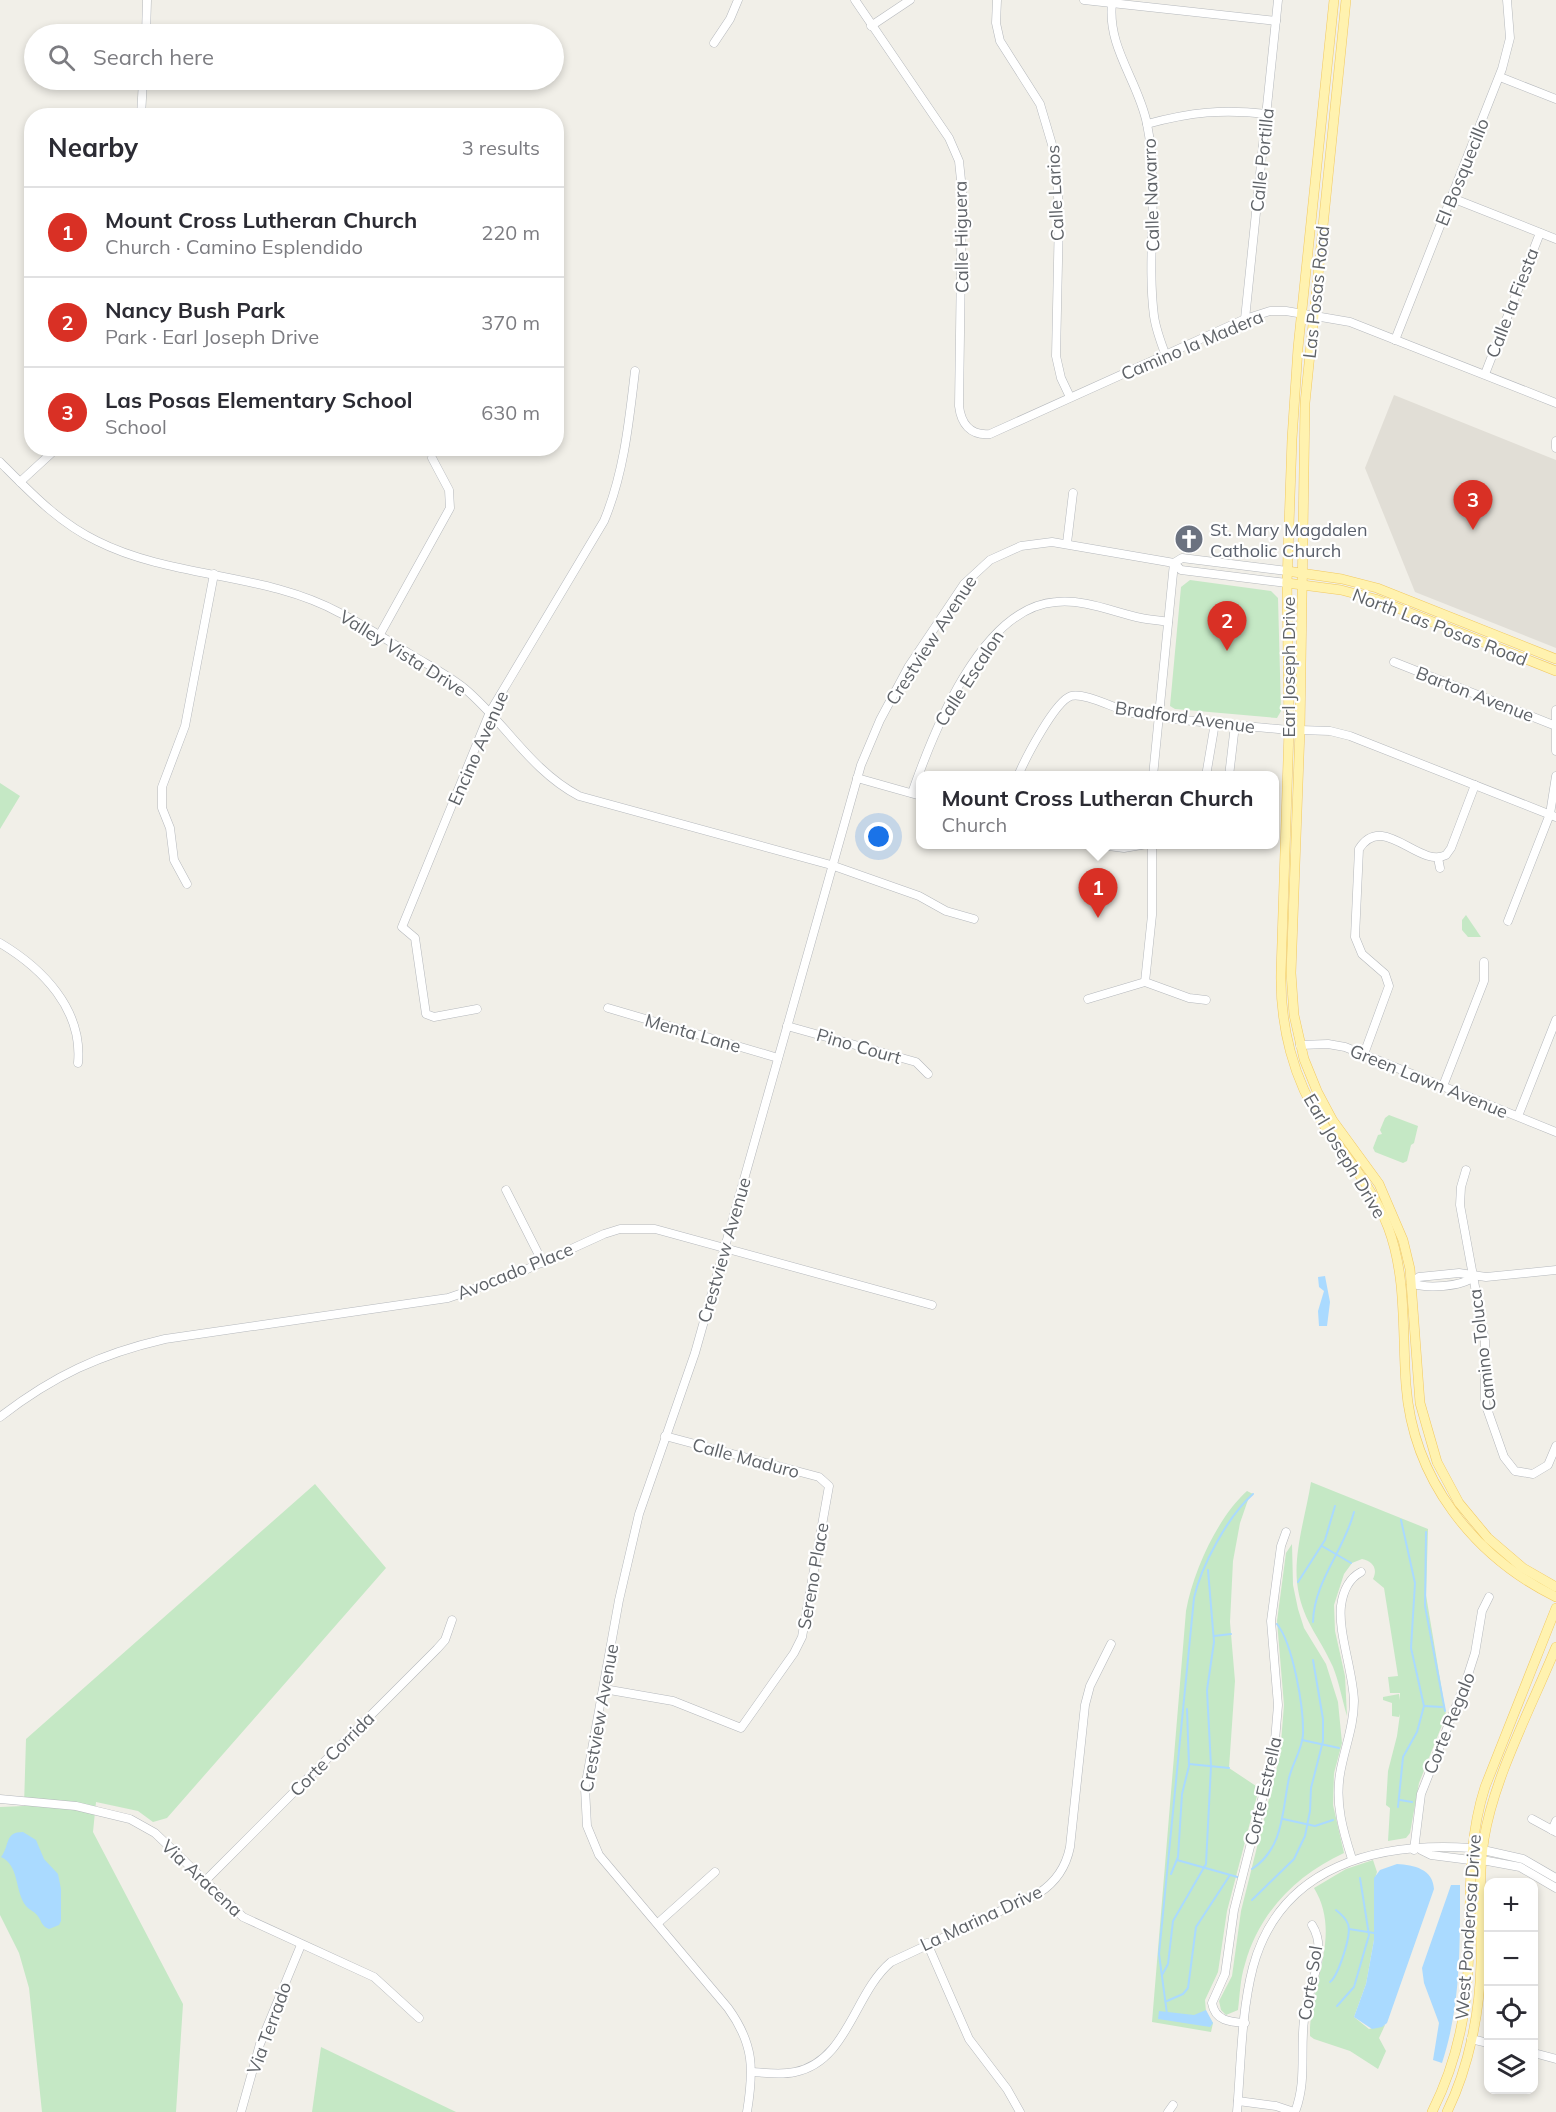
<!DOCTYPE html>
<meta charset="utf-8">
<style>
body{margin:0;font-family:Mulish,sans-serif;background:#f7f7f7;color:#2b2b33}
.controls{position:absolute;right:18px;bottom:18px;display:grid;overflow:hidden;border-radius:12px;box-shadow:0 3px 9px #0003}
.controls button{width:54px;height:54px;display:grid;place-items:center;padding:0;border:0;border-bottom:2px solid #e1e1e2;background:#fff;color:#2b2b33;font:30px sans-serif}
.you{position:absolute;left:879px;top:837px;width:21px;height:21px;margin:-15px;border:4px solid #fff;border-radius:50%;background:#1a73e8;box-shadow:0 0 0 9px #1a73e833}
.badge{display:grid;place-items:center;width:39px;height:39px;border-radius:50%;background:#d93025;color:#fff;font-size:20px;font-weight:700}
.pin{position:absolute;translate:-50% -50px;filter:drop-shadow(0 2px 3px #0008)}
.pin::after{content:'';position:absolute;top:32px;width:21px;height:18px;background:inherit;clip-path:polygon(0 0,100% 0,50% 100%)}
.popup{position:absolute;left:916px;top:771px;width:363px;height:78px;box-sizing:border-box;display:grid;place-content:center;border-radius:12px;background:#fff;filter:drop-shadow(0 2px 4px #0005);font-size:20px;white-space:nowrap;color:#7c7c81}
.popup b{font-size:22px;color:#2b2b33}
.popup::after{content:'';position:absolute;left:50%;top:100%;margin-left:-12px;border:12px solid transparent;border-top-color:#fff}
.list{margin:0;padding:0;list-style:none}
h2{display:flex;justify-content:space-between;align-items:center;height:78px;margin:0;padding:0 24px;font-size:26px}
h2 small{font-size:20px;font-weight:400;color:#7c7c81}
.list li{display:grid;grid-template-columns:39px 1fr auto;gap:18px;align-items:center;box-sizing:border-box;height:90px;padding:0 24px;border-top:2px solid #e1e1e2}
.list b{display:block;font-size:22px;white-space:nowrap}
.list p{margin:0;font-size:20px;white-space:nowrap;color:#7c7c81}
.list em{font-size:20px;font-style:normal;color:#7c7c81}
.icon{flex:none;width:33px;height:33px;fill:none;stroke:currentColor;stroke-width:2;stroke-linecap:round;stroke-linejoin:round}
.map{position:relative;flex:none;width:1556px;height:2112px;overflow:hidden}
.search{position:absolute;background:#fff;box-shadow:0 3px 9px #0003;left:24px;top:24px;width:540px;height:66px;display:flex;align-items:center;gap:15px;box-sizing:border-box;padding:0 21px;border-radius:33px;color:#7c7c81;font-size:22px}
.panel{position:absolute;background:#fff;box-shadow:0 3px 9px #0003;left:24px;top:108px;width:540px;height:348px;border-radius:24px}
.map>svg:first-child{display:block}
</style>
<div class="map">
<svg width="1556" height="2112" viewBox="0 0 1556 2112">
<rect width="100%" height="100%" fill="#f1efe8"/>
<!-- education -->
<polygon fill="#e1ded6" points="1394,395 1556,460 1556,648 1415,592 1365,468"/>
<!-- green -->
<g fill="#c5e8c5">
<polygon points="1190,580 1271,591 1278,598 1281,711 1277,718 1175,709 1170,706 1181,587"/>
<polygon points="0,783 20,796 0,829"/>
<polygon points="1466,915 1481,937 1468,937 1462,930 1462,920"/>
<polygon points="1389,1115 1418,1126 1414,1143 1411,1145 1407,1161 1403,1163 1375,1152 1373,1148 1378,1135 1382,1134 1380,1130 1385,1118"/>
<path d="M1311,1482L1428,1529L1426,1595L1446,1715L1419,1783L1410,1833L1406,1838L1388,1841L1390,1808L1386,1805L1388,1771L1397,1736L1400,1714L1399,1717L1392,1716V1703L1383,1700V1697L1399,1694L1400,1700V1693H1390L1388,1677L1398,1676L1384,1588L1373,1579C1378,1569 1373,1561 1362,1559L1352,1563L1344,1574L1334,1605L1335,1631L1345,1676L1347,1716C1342,1699 1339,1682 1333,1667C1319,1635 1301,1620 1297,1582C1294,1550 1306,1514 1311,1482Z"/>
<polygon points="315,1484 386,1568 167,1818 153,1822 138,1811 96,1802 93,1832 183,2004 176,2112 42,2112 29,1988 19,1953 0,1915 0,1807 24,1806 26,1739"/>
<path d="M1247,1491L1253,1494L1249,1497L1240,1523L1233,1561L1230,1622L1235,1681L1229,1768L1259,1788L1227,1911L1218,1972L1205,2000L1206,2012L1213,2023L1211,2032L1152,2022L1186,1611C1193,1572 1217,1518 1247,1491Z"/>
<path d="M1292,1544L1293,1585L1298,1609L1304,1628L1326,1664L1338,1702L1342,1743L1334,1773L1333,1805L1344,1853C1296,1875 1259,1913 1245,1964C1240,1979 1240,1995 1238,2010L1226,2015L1221,2010L1219,2001L1232,1976L1241,1911L1280,1755L1284,1705L1277,1621L1286,1553Z"/>
<path d="M1373,1860L1377,1872L1374,1881V1940L1366,1984L1354,2017L1369,2029L1385,2025L1379,2038L1386,2051L1378,2069L1350,2051L1314,2039L1310,2036C1309,1985 1343,1936 1314,1888L1346,1869Z"/>
<polygon points="321,2047 456,2112 312,2112"/>
</g>
<!-- water -->
<g fill="#aadaff">
<polygon points="1325,1276 1330,1302 1327,1326 1319,1326 1318,1311 1324,1291 1319,1287 1318,1277"/>
<path d="M23,1832L36,1840L44,1859L58,1874L61,1889V1921L59,1925L49,1929C41,1926 42,1921 37,1915C34,1911 29,1910 26,1906C14,1890 20,1866 1,1857C10,1846 4,1832 23,1832Z"/>
<path d="M1397,1864C1414,1865 1433,1869 1434,1889L1387,2023L1382,2027L1372,2029L1354,2017L1366,1984L1374,1940V1878L1380,1870Z"/>
<path d="M1451,1885H1460C1460,1946 1461,2005 1442,2063L1433,2060L1439,2023L1424,1983L1422,1968Z"/>
<polygon points="1206,2010 1213,2023 1210,2027 1158,2019 1159,2011 1194,2015"/>
</g>
<g fill="none" stroke-linecap="round" stroke-linejoin="round">
<!-- stream -->
<g stroke="#aadaff" stroke-width="2">
<polyline points="1426,1532 1425,1606 1445,1711"/>
<polyline points="1322,1546 1351,1563"/>
<polyline points="1298,1582 1325,1540 1335,1506"/>
<path d="M1313,1622C1314,1581 1344,1551 1354,1512"/>
<polyline points="1214,1636 1231,1634"/>
<polyline points="1424,1706 1442,1707"/>
<polyline points="1302,1740 1339,1748"/>
<polyline points="1189,1764 1229,1768"/>
<polyline points="1400,1800 1412,1802"/>
<polyline points="1398,1807 1403,1757 1417,1732 1424,1706 1411,1648 1415,1583 1401,1520"/>
<polyline points="1283,1819 1315,1826 1333,1820"/>
<polyline points="1177,1860 1241,1878"/>
<path d="M1252,1869C1284,1848 1282,1811 1289,1778C1292,1764 1302,1750 1303,1735C1304,1708 1293,1644 1277,1624"/>
<polyline points="1171,1874 1178,1857 1182,1794 1189,1766 1187,1709"/>
<polyline points="1252,1900 1294,1859 1305,1836 1310,1811 1311,1788 1323,1741 1323,1719 1313,1660"/>
<polyline points="1349,1929 1374,1933"/>
<polyline points="1162,1975 1168,1964 1173,1921 1206,1864 1211,1766 1207,1690 1214,1642 1208,1570"/>
<path d="M1330,1982C1338,1976 1352,1935 1348,1924C1346,1918 1341,1914 1336,1910"/>
<polyline points="1167,2001 1183,1994 1188,1988 1196,1927 1230,1875"/>
<polyline points="1337,2006 1354,1987 1369,1935 1360,1878"/>
<path d="M1167,2014L1159,1954L1194,1598C1201,1566 1228,1516 1253,1494"/>
</g>
<!-- minor casing -->
<g stroke="#b5b8bc" stroke-width="9">
<g id="minor">
<path d="M855,0L949,138L959,161L962,190L959,406C961,423 970,436 990,434L1245,319L1270,311H1286L1350,322L1556,403"/>
<polyline points="997,0 996,23 1000,41 1040,104 1056,158 1059,215 1056,356 1061,378 1070,397"/>
<polyline points="1084,0 1276,21"/>
<path d="M1112,3C1107,48 1139,82 1147,124C1160,188 1146,253 1154,316C1156,330 1161,343 1166,356"/>
<polyline points="871,26 910,0"/>
<polyline points="146,34 147,0"/>
<polyline points="714,43 730,19 738,0"/>
<polyline points="1500,77 1556,99"/>
<polyline points="141,116 143,80"/>
<path d="M1147,124C1191,112 1222,109 1267,114"/>
<polyline points="1452,198 1556,239"/>
<polyline points="1245,319 1278,0"/>
<polyline points="1395,340 1502,69 1510,38 1507,0"/>
<polyline points="1485,374 1540,233"/>
<polyline points="1556,441 1556,448"/>
<path d="M0,462C30,492 59,523 97,541C173,579 265,572 340,613C364,625 387,640 410,654C428,665 448,675 464,688C505,722 530,770 579,796L831,865L919,896L946,911L974,919"/>
<polyline points="20,482 57,448"/>
<polyline points="1067,543 1073,493"/>
<polyline points="1174,563 1182,558 1287,571"/>
<polyline points="379,636 450,508 449,490 432,458"/>
<polyline points="1394,662 1556,726"/>
<polyline points="1556,710 1556,751"/>
<polyline points="1300,730 1330,731 1350,736 1556,817"/>
<path d="M1018,776C1025,759 1055,701 1071,696C1085,692 1117,710 1133,713C1184,722 1237,725 1289,730"/>
<polyline points="1153,776 1174,563"/>
<polyline points="1206,776 1215,723"/>
<polyline points="1229,776 1235,725"/>
<polyline points="857,778 921,796"/>
<path d="M912,793C933,733 981,607 1056,602C1085,599 1113,612 1141,618C1150,620 1159,620 1168,622"/>
<polyline points="1093,844 1124,848 1147,844"/>
<polyline points="1152,844 1152,915 1145,982 1189,998 1206,1000"/>
<polyline points="1438,858 1440,868"/>
<polyline points="187,884 174,860 170,828 162,808 162,787 185,726 214,574"/>
<polyline points="1508,921 1550,814 1556,776"/>
<path d="M0,943C42,968 83,1009 78,1063"/>
<polyline points="1088,999 1145,982"/>
<polyline points="608,1008 778,1058"/>
<path d="M477,1009L434,1017L426,1014L415,938L402,927L490,712L604,521C624,473 629,422 635,371"/>
<polyline points="787,1026 916,1062 928,1074"/>
<polyline points="1300,1045 1328,1044 1345,1047 1556,1132"/>
<path d="M1364,1054L1389,986L1385,974L1362,954L1355,937L1359,849C1383,811 1419,869 1446,855L1451,848L1475,785"/>
<polyline points="1443,1086 1484,981 1484,962"/>
<polyline points="1518,1116 1556,1020"/>
<polyline points="1466,1170 1461,1187 1460,1205 1485,1341 1485,1403 1504,1457 1515,1471 1533,1474 1548,1465 1556,1446"/>
<polyline points="506,1190 543,1263"/>
<polyline points="1411,1283 1419,1277 1459,1273 1486,1277 1556,1270"/>
<path d="M1411,1283C1426,1289 1461,1287 1473,1277"/>
<path d="M0,1417C53,1376 100,1354 165,1339L448,1298L512,1276L604,1234L620,1229H655L932,1305"/>
<polyline points="604,1689 673,1701 741,1728 794,1653 802,1637 829,1486 819,1477 665,1436"/>
<polyline points="0,1799 76,1806 130,1819 155,1833 243,1917 374,1977 419,2018"/>
<polyline points="1532,1819 1556,1832"/>
<polyline points="1552,1830 1556,1821"/>
<polyline points="1414,1850 1421,1794 1466,1681 1475,1653 1482,1611 1489,1597"/>
<polyline points="1421,1850 1431,1855 1470,1860"/>
<polyline points="1483,1850 1523,1859 1556,1878"/>
<path d="M1352,1859C1343,1831 1335,1804 1340,1774C1344,1749 1354,1727 1354,1701C1353,1671 1338,1633 1341,1606C1343,1591 1348,1579 1361,1572"/>
<polyline points="1482,1860 1520,1867 1556,1888"/>
<polyline points="204,1882 437,1649 445,1640 452,1620"/>
<polyline points="658,1923 715,1872"/>
<polyline points="927,1943 969,2039 1007,2089 1020,2112"/>
<path d="M1245,2023C1230,2022 1215,2021 1212,2003L1225,1974L1234,1910L1274,1752L1278,1705L1271,1621L1281,1546L1286,1532"/>
<polyline points="1471,2039 1488,2043"/>
<polyline points="1534,2053 1556,2059"/>
<path d="M753,2072C767,2073 781,2075 795,2072C848,2061 854,1993 891,1962L1039,1893C1056,1882 1066,1867 1070,1847L1085,1705L1090,1686L1111,1644"/>
<polyline points="1238,2101 1276,2106 1294,2112"/>
<polyline points="241,2112 260,2044 301,1945"/>
<path d="M747,2112C754,2069 754,2044 728,2008L599,1855L587,1826L585,1788L619,1600L639,1514L695,1353L861,765L880,720L909,666L964,584L990,560L1021,546L1052,542L1174,563L1181,570L1287,583"/>
<polyline points="1168,2112 1173,2105"/>
<path d="M1237,2112C1241,2065 1241,2013 1253,1967C1281,1864 1379,1842 1471,1848"/>
<path d="M1295,2112C1307,2081 1300,2052 1304,2020C1306,1991 1330,1953 1312,1925"/>
</g>
</g>
<!-- major casing -->
<g stroke="#f2c960" stroke-width="10">
<g id="major">
<path d="M1334,0L1298,348L1292,439L1287,583L1289,730L1281,973C1280,1025 1293,1080 1323,1124C1347,1158 1373,1188 1388,1227C1407,1277 1402,1332 1406,1385C1413,1479 1473,1556 1556,1597"/>
<polyline points="1346,0 1305,403 1300,730 1291,973 1294,1015 1304,1059 1317,1091 1333,1121 1379,1184 1403,1240 1410,1269 1420,1403 1437,1462 1459,1503 1488,1538 1523,1568 1556,1587"/>
<polyline points="1287,571 1342,579 1377,588 1556,659"/>
<polyline points="1287,583 1341,590 1375,599 1556,671"/>
<path d="M1432,2112C1452,2072 1464,2028 1467,1983C1473,1916 1464,1852 1485,1787L1556,1608"/>
<path d="M1447,2112C1469,2067 1480,2012 1481,1962C1481,1921 1478,1879 1484,1839C1494,1777 1532,1706 1556,1647"/>
</g>
</g>
<!-- minor -->
<use href="#minor" stroke="#fff" stroke-width="8"/>
<!-- major -->
<use href="#major" stroke="#fff2af" stroke-width="9"/>
</g>
<!-- icons -->
<defs>
<g id="church-disc" transform="scale(1.5)"><circle r="9.5" fill="#6b7280" stroke="#fff"/><path d="M-1.2-6h2.4v3.5h3.3v2.4h-3.3V6h-2.4V-.1h-3.3v-2.4h3.3Z" fill="#fff"/></g>
</defs>
<g fill-rule="evenodd">
<use href="#church-disc" x="1189" y="539"/>
</g>
<g text-anchor="middle" dominant-baseline="central" stroke-width="4.5" stroke-linejoin="round" paint-order="stroke">
<!-- street labels -->
<g font-size="18" fill="#5f6368" stroke="#fff">
<text transform="translate(1262 160) rotate(-84)">Calle Portilla</text>
<text transform="translate(1462 172) rotate(-68)">El Bosquecillo</text>
<text transform="translate(1055 193) rotate(-93)">Calle Larios</text>
<text transform="translate(1151 195) rotate(-92)">Calle Navarro</text>
<text transform="translate(961 237) rotate(-91)">Calle Higuera</text>
<text transform="translate(1316 292) rotate(-84)">Las Posas Road</text>
<text transform="translate(1512 303) rotate(-69)">Calle la Fiesta</text>
<text transform="translate(1192 345) rotate(-23)">Camino la Madera</text>
<text transform="translate(1440 627) rotate(21)">North Las Posas Road</text>
<text transform="translate(931 640) rotate(-57)">Crestview Avenue</text>
<text transform="translate(403 653) rotate(32)">Valley Vista Drive</text>
<text transform="translate(1288 667) rotate(-90)">Earl Joseph Drive</text>
<text transform="translate(969 678) rotate(-57)">Calle Escalon</text>
<text transform="translate(1475 694) rotate(21)">Barton Avenue</text>
<text transform="translate(1185 717) rotate(8)">Bradford Avenue</text>
<text transform="translate(478 748) rotate(-66)">Encino Avenue</text>
<text transform="translate(693 1033) rotate(16)">Menta Lane</text>
<text transform="translate(859 1046) rotate(16)">Pino Court</text>
<text transform="translate(1429 1081) rotate(22)">Green Lawn Avenue</text>
<text transform="translate(1345 1156) rotate(59)">Earl Joseph Drive</text>
<text transform="translate(724 1250) rotate(-74)">Crestview Avenue</text>
<text transform="translate(515 1271) rotate(-22)">Avocado Place</text>
<text transform="translate(1482 1350) rotate(-97)">Camino Toluca</text>
<text transform="translate(746 1458) rotate(15)">Calle Maduro</text>
<text transform="translate(813 1576) rotate(-80)">Sereno Place</text>
<text transform="translate(599 1718) rotate(-80)">Crestview Avenue</text>
<text transform="translate(1449 1723) rotate(-68)">Corte Regalo</text>
<text transform="translate(332 1754) rotate(-45)">Corte Corrida</text>
<text transform="translate(1263 1791) rotate(-77)">Corte Estrella</text>
<text transform="translate(202 1878) rotate(43)">Via Aracena</text>
<text transform="translate(981 1918) rotate(-25)">La Marina Drive</text>
<text transform="translate(1468 1927) rotate(-86)">West Ponderosa Drive</text>
<text transform="translate(1310 1983) rotate(-81)">Corte Sol</text>
<text transform="translate(269 2028) rotate(-70)">Via Terrado</text>
</g>
<!-- worship labels -->
<g font-size="18" fill="#5b616d" stroke="#fff" text-anchor="start">
<text x="1210" y="529">St. Mary Magdalen<tspan x="1210" dy="21">Catholic Church</tspan></text>
</g>
</g>
</svg>
<div class="controls">
<button>+</button>
<button>−</button>
<button><svg class="icon" aria-label="locate" viewBox="0 0 24 24"><circle cx="12" cy="12" r="6"/><path d="M12 2v4M12 18v4M2 12h4M18 12h4"/></svg></button>
<button><svg class="icon" aria-label="layers" viewBox="0 0 24 24"><path d="M12 4l9 5-9 5-9-5zM3 14l9 5 9-5"/></svg></button>
</div>
<div class="you"></div>
<div class="pin badge" style="left:1098px;top:918px">1</div>
<div class="popup"><b>Mount Cross Lutheran Church</b>Church</div>
<div class="pin badge" style="left:1227px;top:651px">2</div>
<div class="pin badge" style="left:1473px;top:530px">3</div>
<div class="search"><svg class="icon" aria-label="search" viewBox="0 0 24 24"><circle cx="10" cy="10" r="6"/><path d="M15 15l6 6"/></svg>Search here</div>
<section class="panel">
<h2>Nearby<small>3 results</small></h2>
<ul class="list">
<li><span class="badge">1</span><div><b>Mount Cross Lutheran Church</b><p>Church · Camino Esplendido</p></div><em>220 m</em></li>
<li><span class="badge">2</span><div><b>Nancy Bush Park</b><p>Park · Earl Joseph Drive</p></div><em>370 m</em></li>
<li><span class="badge">3</span><div><b>Las Posas Elementary School</b><p>School</p></div><em>630 m</em></li>
</ul>
</section>
</div>
